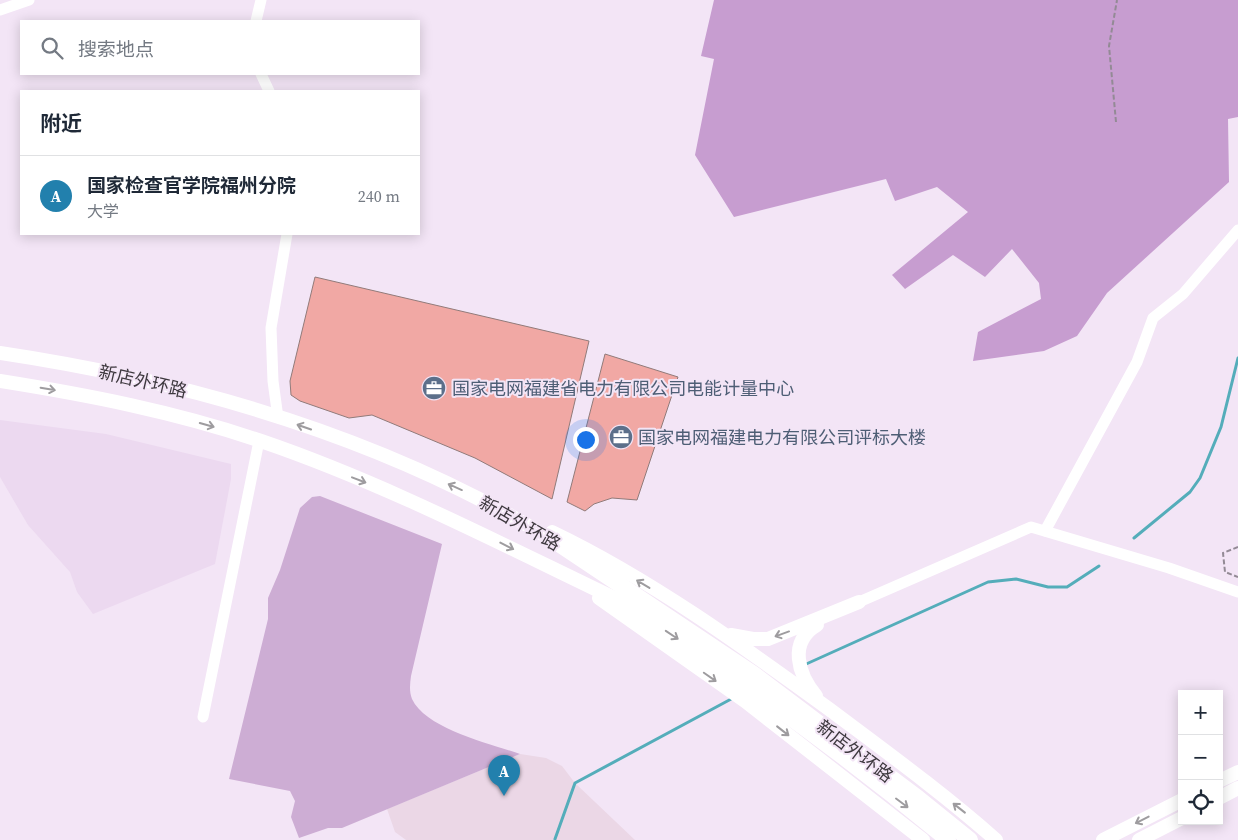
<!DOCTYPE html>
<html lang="zh">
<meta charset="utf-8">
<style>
body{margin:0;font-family:"Source Serif 4","Noto Sans SC",serif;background:#f6f6f7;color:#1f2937}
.controls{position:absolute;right:15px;bottom:15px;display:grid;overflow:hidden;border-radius:0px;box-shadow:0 2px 12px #0003}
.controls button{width:45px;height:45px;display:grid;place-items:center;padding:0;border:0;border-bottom:1px solid #e0e1e3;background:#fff;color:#1f2937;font:25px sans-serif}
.you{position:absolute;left:585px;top:439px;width:18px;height:18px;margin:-12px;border:4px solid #fff;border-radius:50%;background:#1a73e8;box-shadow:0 0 0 8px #1a73e833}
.badge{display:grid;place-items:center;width:32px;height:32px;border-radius:50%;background:#2280ad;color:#fff;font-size:16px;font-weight:700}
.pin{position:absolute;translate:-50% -41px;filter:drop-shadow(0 1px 2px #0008)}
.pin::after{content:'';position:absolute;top:26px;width:18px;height:15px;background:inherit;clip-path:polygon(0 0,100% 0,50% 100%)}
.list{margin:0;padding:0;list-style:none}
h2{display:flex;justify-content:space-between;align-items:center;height:65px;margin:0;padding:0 20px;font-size:21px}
h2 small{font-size:16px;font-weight:400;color:#747a83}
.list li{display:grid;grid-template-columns:32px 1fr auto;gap:15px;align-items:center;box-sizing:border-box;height:80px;padding:0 20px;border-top:1px solid #e0e1e3}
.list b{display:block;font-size:19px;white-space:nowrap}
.list p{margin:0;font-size:16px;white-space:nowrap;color:#747a83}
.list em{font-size:16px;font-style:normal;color:#747a83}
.icon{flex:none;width:28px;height:28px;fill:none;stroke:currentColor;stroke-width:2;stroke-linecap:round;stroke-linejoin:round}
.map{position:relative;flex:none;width:1238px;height:840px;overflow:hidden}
.search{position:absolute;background:#fff;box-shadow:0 2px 12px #0003;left:20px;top:20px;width:400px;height:55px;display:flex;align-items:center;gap:12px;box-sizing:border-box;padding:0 18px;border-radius:0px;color:#747a83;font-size:19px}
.panel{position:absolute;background:#fff;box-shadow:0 2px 12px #0003;left:20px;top:90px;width:400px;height:145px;border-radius:0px}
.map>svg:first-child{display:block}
</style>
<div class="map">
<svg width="1238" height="840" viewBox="0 0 1238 840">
<rect width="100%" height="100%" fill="#f3e5f6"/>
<!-- built -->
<polygon fill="#ecd9f0" points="0,420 106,434 231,464 231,479 215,564 93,614 77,592 70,572 28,525 0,477"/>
<!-- education -->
<polygon fill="#ebd7e6" points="520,754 546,758 562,766 575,783 635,840 406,840 395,832 387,809"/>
<!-- green -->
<path fill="#cdadd4" d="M320,496L442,544L411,676C410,684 409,691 412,699C426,729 491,744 520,754L342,828H328L299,838L291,817L295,801L290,791L229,779L268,619V598L280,570L300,508L312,497Z"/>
<!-- forest -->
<polygon fill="#c79dd0" points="714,0 1238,0 1238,117 1228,119 1229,182 1107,293 1077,336 1044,351 973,361 978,332 1041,299 1039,283 1012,249 985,277 953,255 905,289 892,275 968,212 937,187 895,201 886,179 734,217 695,155 714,59 701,56"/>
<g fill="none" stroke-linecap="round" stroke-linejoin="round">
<!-- stream -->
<g stroke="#54adba" stroke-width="3">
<polyline points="1134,538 1190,492 1200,478 1221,427 1238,358"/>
<polyline points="804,665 988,582 1016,579 1048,587 1067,587 1099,566"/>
<polyline points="555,839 575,783 733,698"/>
</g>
</g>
<!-- building -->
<g fill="#f1a8a4" stroke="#917b7a">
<polygon points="315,277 589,341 552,499 475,458 372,415 349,418 300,401 291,395 290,381"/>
<polygon points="605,354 678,377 637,500 612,498 594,504 585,511 567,502"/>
</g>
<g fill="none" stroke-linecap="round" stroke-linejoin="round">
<!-- path -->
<g stroke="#938a95" stroke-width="2" stroke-dasharray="5 2.5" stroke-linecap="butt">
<polyline points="1116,122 1109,46 1117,0"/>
<polyline points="1238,547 1223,553 1225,572 1238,577"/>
</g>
<!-- minor -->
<g stroke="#fff" stroke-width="11">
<polyline points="0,10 29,0"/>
<polyline points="256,21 261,0"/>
<polyline points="261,74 269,91"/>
<polyline points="278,418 273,381 271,328 287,234"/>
<polyline points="1045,531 1137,362 1153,318 1183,294 1238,230"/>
<polyline points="859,602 1031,527 1169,568 1238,592"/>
<polyline points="203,717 259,441"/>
</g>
<!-- major -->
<g stroke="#fff" stroke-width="14">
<path d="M0,353C194,382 391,440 559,544"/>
<path d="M0,381C88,395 176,412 261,441C384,483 499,543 616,599"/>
<path d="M552,532C650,579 741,645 829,709C885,751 943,793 996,840"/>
<polyline points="599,598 745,701 923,840"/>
<polyline points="731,635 753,639 768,639 859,602"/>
<path d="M816,696C798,674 788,642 817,625"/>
<polyline points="1219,781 1238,772"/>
<polyline points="1219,798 1238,788"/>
<polyline points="1103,840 1182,800"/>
<polyline points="1139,840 1182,818"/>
</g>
<!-- highway -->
<g stroke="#fff" stroke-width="16">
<polyline points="559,544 755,675 918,798 970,840"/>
<path d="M616,599C731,672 843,753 948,840"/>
</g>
</g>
<!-- one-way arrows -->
<defs><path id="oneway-shaft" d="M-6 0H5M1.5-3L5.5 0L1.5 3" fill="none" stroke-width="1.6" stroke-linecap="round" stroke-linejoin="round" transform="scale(1.25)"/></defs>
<g stroke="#9e9c9f">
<use href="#oneway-shaft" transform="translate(48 389) rotate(10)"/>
<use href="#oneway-shaft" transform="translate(207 425) rotate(16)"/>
<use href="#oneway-shaft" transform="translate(304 427) rotate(-161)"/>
<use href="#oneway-shaft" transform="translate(359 480) rotate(21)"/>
<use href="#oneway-shaft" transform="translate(455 487) rotate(-156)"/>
<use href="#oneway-shaft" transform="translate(507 546) rotate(27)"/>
<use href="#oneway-shaft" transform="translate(643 584) rotate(-149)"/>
<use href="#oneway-shaft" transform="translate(782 634) rotate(160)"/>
<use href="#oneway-shaft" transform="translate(672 635) rotate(34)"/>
<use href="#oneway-shaft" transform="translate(710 677) rotate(35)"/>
<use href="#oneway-shaft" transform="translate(783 731) rotate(38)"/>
<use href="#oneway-shaft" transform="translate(902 803) rotate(37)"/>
<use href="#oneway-shaft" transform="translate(959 808) rotate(-142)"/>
<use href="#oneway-shaft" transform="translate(1142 820) rotate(153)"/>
</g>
<!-- icons -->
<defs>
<g id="office-disc" transform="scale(1.25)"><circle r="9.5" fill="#5c6f8a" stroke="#f3e5f6"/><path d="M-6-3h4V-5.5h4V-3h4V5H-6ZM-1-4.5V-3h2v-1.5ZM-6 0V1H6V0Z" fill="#fff"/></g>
</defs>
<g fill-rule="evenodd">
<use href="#office-disc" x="434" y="388"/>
<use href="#office-disc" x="621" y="437"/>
</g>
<g text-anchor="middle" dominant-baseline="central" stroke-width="4" stroke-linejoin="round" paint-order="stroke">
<!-- street labels -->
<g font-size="18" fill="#3e393f" stroke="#f3e5f6">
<text transform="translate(143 381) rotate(13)">新店外环路</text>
<text transform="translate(520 523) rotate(30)">新店外环路</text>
<text transform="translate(855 751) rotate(37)">新店外环路</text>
</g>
<!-- service labels -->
<g font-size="18" fill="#4e5e75" stroke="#f3e5f6" text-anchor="start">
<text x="452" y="388">国家电网福建省电力有限公司电能计量中心</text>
<text x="638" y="437">国家电网福建电力有限公司评标大楼</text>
</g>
</g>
</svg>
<div class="controls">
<button>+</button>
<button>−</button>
<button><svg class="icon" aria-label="locate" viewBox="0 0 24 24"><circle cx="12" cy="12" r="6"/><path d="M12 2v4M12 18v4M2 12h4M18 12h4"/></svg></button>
</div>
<div class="you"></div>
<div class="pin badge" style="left:504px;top:796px">A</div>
<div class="search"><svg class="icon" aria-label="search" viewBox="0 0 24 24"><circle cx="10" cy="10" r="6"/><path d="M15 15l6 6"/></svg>搜索地点</div>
<section class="panel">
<h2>附近<small></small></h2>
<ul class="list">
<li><span class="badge">A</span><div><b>国家检查官学院福州分院</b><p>大学</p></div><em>240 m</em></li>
</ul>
</section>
</div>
